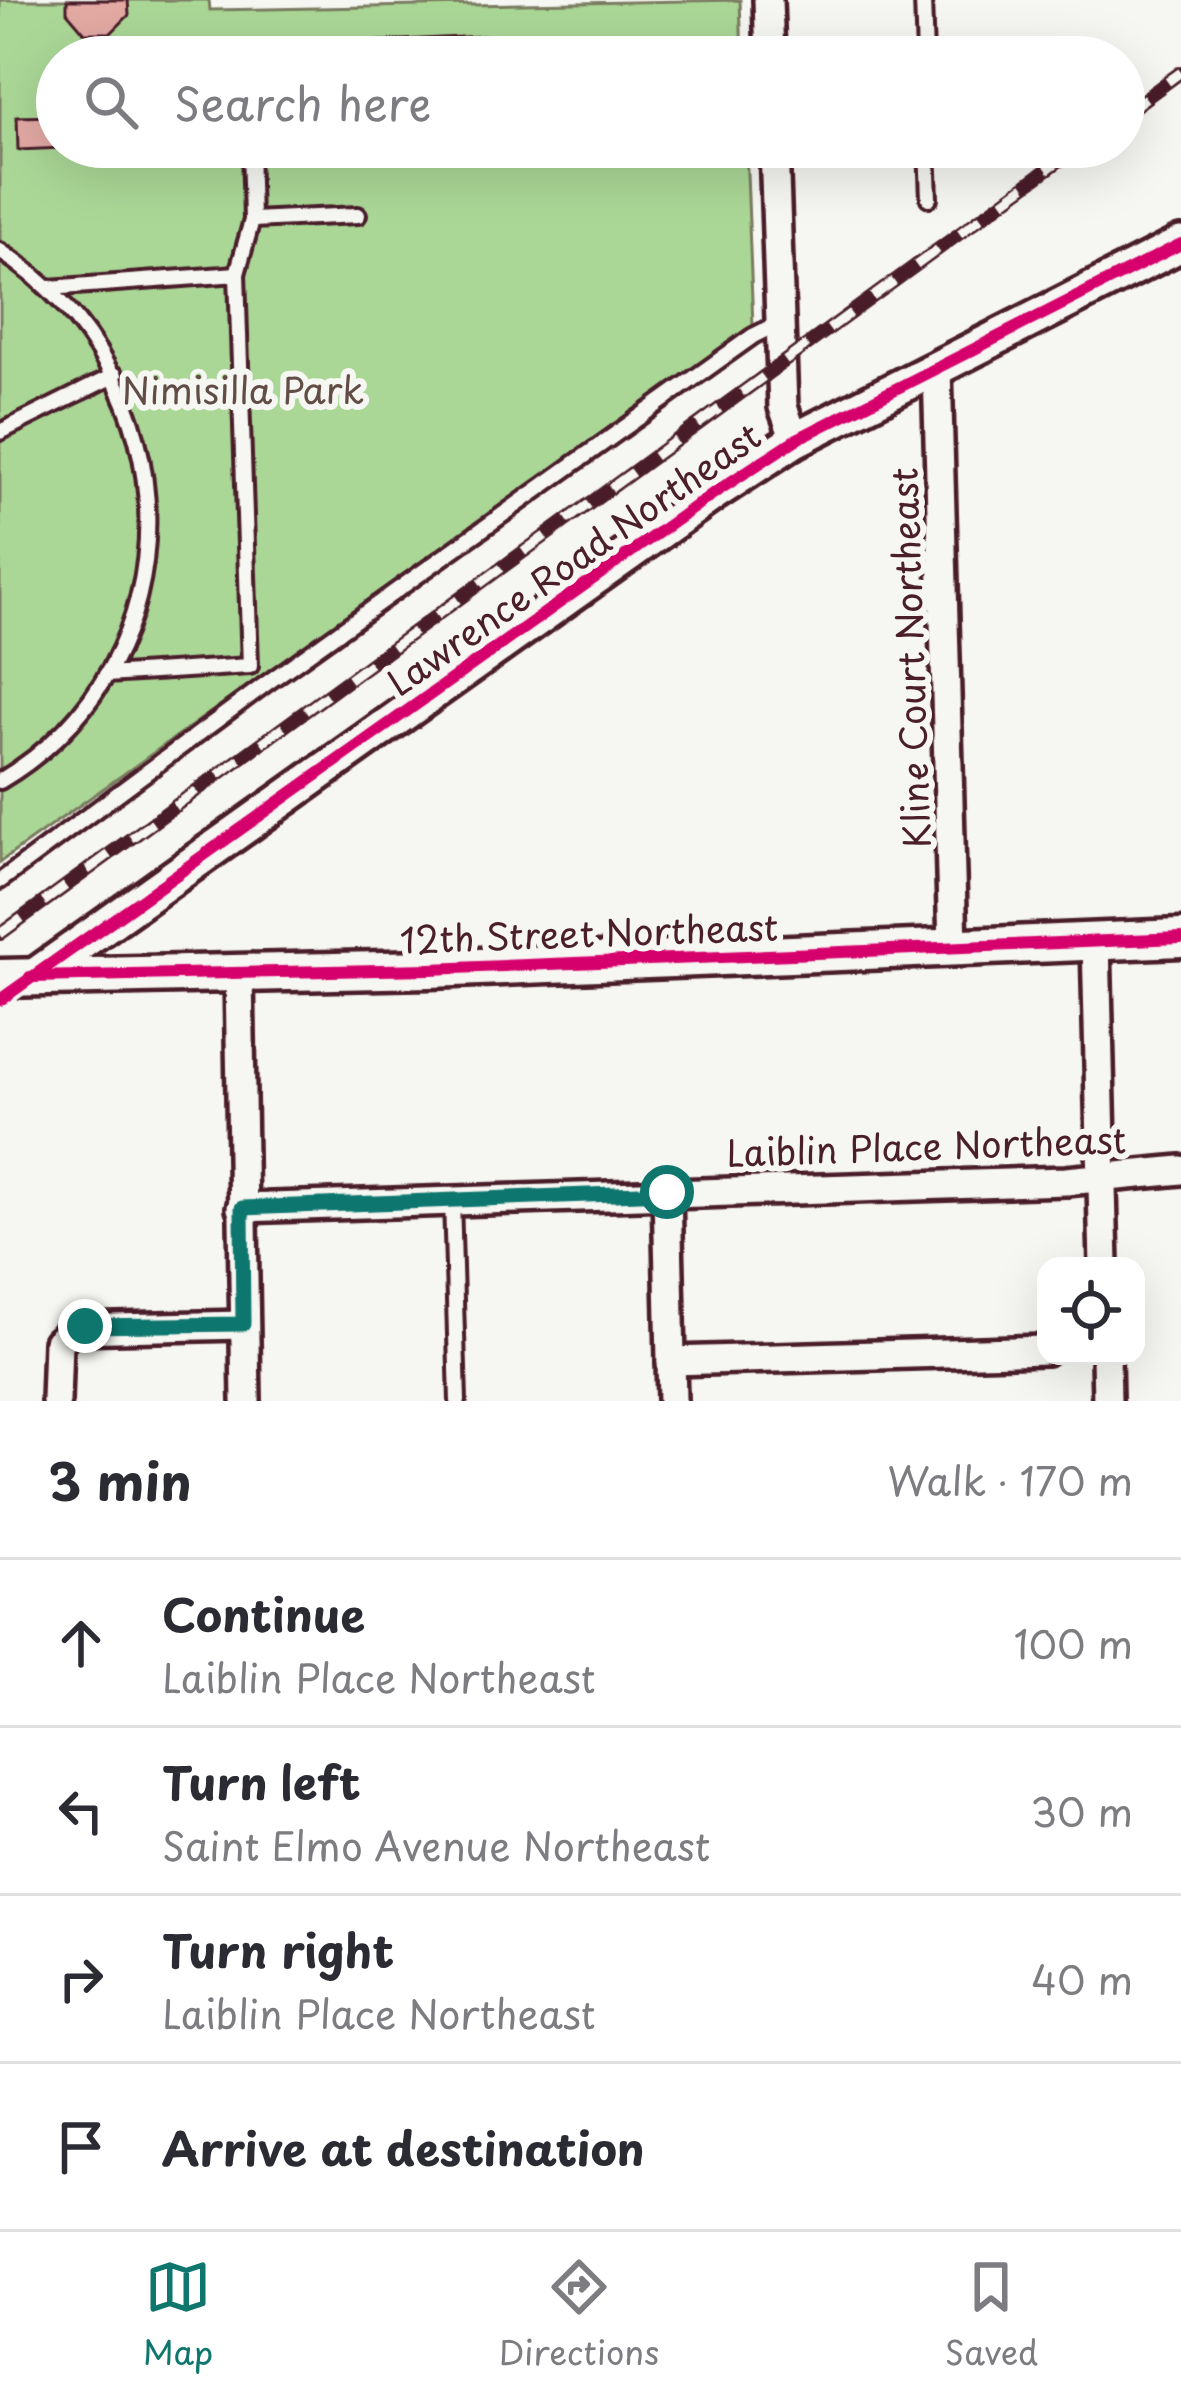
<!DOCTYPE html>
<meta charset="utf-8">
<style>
body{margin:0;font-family:"Playpen Sans",sans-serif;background:#f7f7f7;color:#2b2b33}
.controls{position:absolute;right:36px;bottom:36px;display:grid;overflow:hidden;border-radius:24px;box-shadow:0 12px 48px #0002}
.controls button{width:108px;height:108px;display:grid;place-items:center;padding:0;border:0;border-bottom:3px solid #e1e1e2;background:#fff;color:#2b2b33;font:60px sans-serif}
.stop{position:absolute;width:36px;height:36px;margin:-27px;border:9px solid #0f766e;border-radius:50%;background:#fff}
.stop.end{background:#0f766e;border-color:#fff;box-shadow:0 3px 12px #0008}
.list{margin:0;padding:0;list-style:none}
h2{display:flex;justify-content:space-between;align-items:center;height:156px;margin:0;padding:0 48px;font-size:51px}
h2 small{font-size:39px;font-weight:400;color:#7c7c81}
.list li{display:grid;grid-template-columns:78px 1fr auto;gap:36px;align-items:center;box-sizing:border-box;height:168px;padding:0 48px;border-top:3px solid #e1e1e2}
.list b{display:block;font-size:45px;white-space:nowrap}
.list p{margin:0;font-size:39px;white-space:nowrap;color:#7c7c81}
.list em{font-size:39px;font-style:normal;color:#7c7c81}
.icon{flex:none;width:66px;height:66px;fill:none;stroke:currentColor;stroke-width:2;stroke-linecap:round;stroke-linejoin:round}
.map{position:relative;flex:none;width:1181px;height:1401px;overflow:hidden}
.search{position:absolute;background:#fff;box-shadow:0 12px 48px #0002;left:36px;right:36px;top:36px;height:132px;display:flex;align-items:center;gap:30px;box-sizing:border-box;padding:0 42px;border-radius:66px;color:#7c7c81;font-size:45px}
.sheet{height:828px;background:#fff}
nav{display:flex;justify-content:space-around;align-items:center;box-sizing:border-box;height:168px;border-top:3px solid #e1e1e2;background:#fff;font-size:33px;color:#7c7c81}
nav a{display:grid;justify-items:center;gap:6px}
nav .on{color:#0f766e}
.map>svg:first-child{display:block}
</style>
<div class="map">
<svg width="1181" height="1401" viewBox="0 0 1181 1401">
<rect width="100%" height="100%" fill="#f6f6f2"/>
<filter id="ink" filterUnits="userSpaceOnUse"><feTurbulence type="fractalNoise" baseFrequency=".00833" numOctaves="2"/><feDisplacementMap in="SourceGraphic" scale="24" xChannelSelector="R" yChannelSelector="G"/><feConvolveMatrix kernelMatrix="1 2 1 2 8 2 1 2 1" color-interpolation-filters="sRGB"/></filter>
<g filter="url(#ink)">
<!-- green -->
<polygon fill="#aad796" stroke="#7a7b60" stroke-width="3" points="0,0 209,0 210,10 740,0 742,57 57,57 57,147 746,147 753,326 0,862"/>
<!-- building -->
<g fill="#e3a9a3" stroke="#4a1f2b" stroke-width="3">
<polygon points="67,0 128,0 129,15 111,33 85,33 67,12"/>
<polygon points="57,116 57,147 64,148 18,150 17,117"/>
</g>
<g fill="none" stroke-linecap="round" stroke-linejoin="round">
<!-- service casing -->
<g stroke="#4a1f2b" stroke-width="22">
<g id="service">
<polyline points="923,0 925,57"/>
<polyline points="247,57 494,45 494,57"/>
<polyline points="927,147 929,198"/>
<polyline points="252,220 358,215"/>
<path d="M0,251C191,375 202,661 0,781"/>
<polyline points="49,288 237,274"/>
<polyline points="0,432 115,375"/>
<polyline points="106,675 250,666 237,274 252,220 250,147"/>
<polyline points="0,881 267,683 753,336 781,322"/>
<polyline points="452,1200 458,1401"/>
</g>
</g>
<!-- minor casing -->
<g stroke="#4a1f2b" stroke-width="36">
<g id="minor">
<polyline points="768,0 770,57"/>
<polyline points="774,147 783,407 795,440"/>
<polyline points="937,368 953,947"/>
<polyline points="1096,941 1104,1266"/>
<polyline points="239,974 246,1401"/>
<polyline points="667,1192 672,1401"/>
<polyline points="241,1208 1066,1181 1181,1170"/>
<polyline points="1106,1356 1107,1401"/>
<polyline points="671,1361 1046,1350"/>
<polyline points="56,1401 58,1342 73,1329 243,1325"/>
</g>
</g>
<!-- tertiary casing -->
<g stroke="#4a1f2b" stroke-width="42">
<polyline id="tertiary" points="33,977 714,493 795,440 1181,244"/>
</g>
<!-- secondary casing -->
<g stroke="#4a1f2b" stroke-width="45">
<polyline id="secondary" points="0,978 430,969 1181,938"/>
</g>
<!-- service -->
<use href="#service" stroke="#f6f6f2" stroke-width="14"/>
<!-- minor -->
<use href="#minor" stroke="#f6f6f2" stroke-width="27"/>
<!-- tertiary -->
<use href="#tertiary" stroke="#f6f6f2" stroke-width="33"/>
<!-- secondary -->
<use href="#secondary" stroke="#f6f6f2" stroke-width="36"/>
<!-- rail casing -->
<g stroke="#4a1f2b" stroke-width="14">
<g id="rail">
<polyline points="1124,114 1181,72"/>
<polyline points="0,934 1078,147"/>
</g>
</g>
<!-- rail -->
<use href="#rail" stroke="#f6f6f2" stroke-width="9" stroke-dasharray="27" stroke-linecap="butt"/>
<!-- cycleway casing -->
<g stroke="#f6f6f2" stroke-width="20">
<g id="cycleway">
<polyline points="30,977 430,969 1181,938"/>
<polyline points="0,1000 714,493 795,440 1181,244"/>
</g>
</g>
<!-- cycleway -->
<use href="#cycleway" stroke="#d6006c" stroke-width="12"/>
</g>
</g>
<g fill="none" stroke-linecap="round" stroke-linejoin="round" filter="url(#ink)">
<!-- route -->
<polyline stroke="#0f766e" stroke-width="15" points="85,1326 243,1324 242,1208 667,1192"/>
</g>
<g text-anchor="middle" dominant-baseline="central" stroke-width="12" stroke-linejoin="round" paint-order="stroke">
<!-- park labels -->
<g font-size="36" fill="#624d46" stroke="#f6f6f2">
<text x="243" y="389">Nimisilla Park</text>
</g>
<!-- street labels -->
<g font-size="36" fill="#4a1f2b" stroke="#f6f6f2">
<text transform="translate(573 558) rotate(-35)">Lawrence Road Northeast</text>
<text transform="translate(909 658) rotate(-92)">Kline Court Northeast</text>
<text transform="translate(589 932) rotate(-2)">12th Street Northeast</text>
<text transform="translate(926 1145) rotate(-2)">Laiblin Place Northeast</text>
</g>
</g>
</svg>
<div class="controls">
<button><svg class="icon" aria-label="locate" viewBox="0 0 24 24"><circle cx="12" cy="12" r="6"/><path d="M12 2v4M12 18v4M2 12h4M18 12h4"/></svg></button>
</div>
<div class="stop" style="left:667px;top:1192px"></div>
<div class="stop end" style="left:85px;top:1326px"></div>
<div class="search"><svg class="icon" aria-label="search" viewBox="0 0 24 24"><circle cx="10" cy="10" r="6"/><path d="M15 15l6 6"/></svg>Search here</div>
</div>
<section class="sheet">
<h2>3 min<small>Walk · 170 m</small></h2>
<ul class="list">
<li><svg class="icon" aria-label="ahead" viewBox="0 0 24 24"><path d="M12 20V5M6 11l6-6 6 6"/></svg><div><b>Continue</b><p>Laiblin Place Northeast</p></div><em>100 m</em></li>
<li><svg class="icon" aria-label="left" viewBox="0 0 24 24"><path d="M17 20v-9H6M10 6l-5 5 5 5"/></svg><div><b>Turn left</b><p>Saint Elmo Avenue Northeast</p></div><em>30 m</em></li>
<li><svg class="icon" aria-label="right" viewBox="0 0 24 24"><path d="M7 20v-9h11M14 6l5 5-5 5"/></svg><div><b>Turn right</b><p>Laiblin Place Northeast</p></div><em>40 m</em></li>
<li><svg class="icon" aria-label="arrive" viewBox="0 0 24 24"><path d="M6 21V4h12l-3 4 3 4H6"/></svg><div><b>Arrive at destination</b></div></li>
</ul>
</section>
<nav>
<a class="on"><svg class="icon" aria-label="map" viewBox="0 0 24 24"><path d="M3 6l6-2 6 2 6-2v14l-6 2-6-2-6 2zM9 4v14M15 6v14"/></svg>Map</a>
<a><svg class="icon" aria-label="directions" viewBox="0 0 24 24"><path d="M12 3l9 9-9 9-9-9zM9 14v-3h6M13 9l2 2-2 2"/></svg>Directions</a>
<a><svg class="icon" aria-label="saved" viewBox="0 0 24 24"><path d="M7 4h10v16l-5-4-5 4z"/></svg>Saved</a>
</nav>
